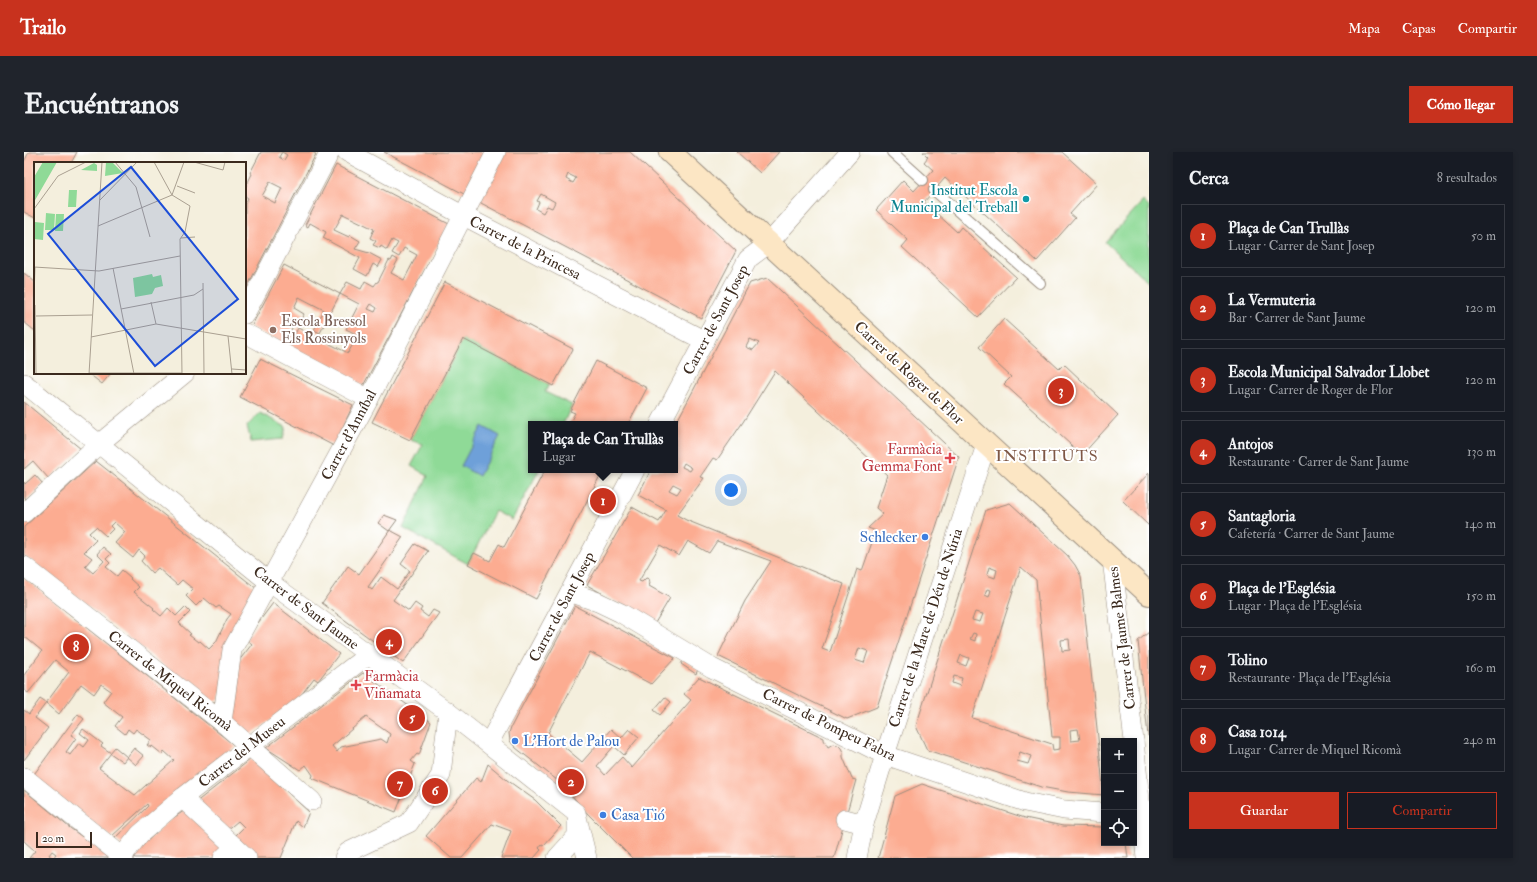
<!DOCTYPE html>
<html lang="es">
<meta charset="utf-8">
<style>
body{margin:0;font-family:"IM FELL Double Pica",serif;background:#20242c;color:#f1f3f6}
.controls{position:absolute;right:12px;bottom:12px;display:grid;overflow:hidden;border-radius:0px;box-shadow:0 2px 6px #0003}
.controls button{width:36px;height:36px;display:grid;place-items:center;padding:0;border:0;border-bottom:1px solid #363941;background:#171b24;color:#f1f3f6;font:20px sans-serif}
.scale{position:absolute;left:12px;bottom:10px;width:56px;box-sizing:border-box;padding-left:4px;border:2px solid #3b2a1e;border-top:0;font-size:11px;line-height:14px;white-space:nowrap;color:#3b2a1e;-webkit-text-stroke:3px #fff;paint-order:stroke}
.you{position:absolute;left:707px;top:338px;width:14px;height:14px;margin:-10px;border:3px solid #fff;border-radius:50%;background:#1a73e8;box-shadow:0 0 0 6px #1a73e833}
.badge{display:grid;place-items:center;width:26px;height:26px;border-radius:50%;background:#c8321e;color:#fff;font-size:13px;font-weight:700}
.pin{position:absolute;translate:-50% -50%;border:2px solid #fff;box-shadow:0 1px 4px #0006}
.popup{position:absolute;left:504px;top:269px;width:150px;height:52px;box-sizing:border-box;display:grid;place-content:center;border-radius:0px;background:#171b24;filter:drop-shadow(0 1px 3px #0005);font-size:13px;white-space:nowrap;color:#9ea1a6}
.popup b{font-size:15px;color:#f1f3f6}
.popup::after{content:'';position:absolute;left:50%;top:100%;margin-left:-8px;border:8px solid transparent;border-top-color:#171b24}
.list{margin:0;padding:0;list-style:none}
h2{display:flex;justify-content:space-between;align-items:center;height:52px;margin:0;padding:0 16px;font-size:17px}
h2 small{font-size:13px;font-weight:400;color:#9ea1a6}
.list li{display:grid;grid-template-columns:26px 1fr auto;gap:12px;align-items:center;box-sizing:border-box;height:64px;margin:0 8px 8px;padding:0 8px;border:1px solid #363941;border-radius:0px}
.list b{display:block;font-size:15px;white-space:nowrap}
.list p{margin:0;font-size:13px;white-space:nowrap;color:#9ea1a6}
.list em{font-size:13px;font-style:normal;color:#9ea1a6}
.actions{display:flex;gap:8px;padding:12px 16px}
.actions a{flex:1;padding:9px 0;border:1px solid #c8321e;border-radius:0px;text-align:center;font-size:14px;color:#c8321e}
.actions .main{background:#c8321e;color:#fff}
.icon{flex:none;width:22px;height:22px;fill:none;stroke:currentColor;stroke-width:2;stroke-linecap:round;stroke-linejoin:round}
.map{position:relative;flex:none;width:1125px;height:706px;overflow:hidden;border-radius:0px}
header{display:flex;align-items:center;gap:24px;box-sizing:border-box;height:56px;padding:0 20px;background:#c8321e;color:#fff}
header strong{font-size:19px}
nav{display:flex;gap:22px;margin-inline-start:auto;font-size:14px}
.intro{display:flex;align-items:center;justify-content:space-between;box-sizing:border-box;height:96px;padding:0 24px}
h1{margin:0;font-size:28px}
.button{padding:10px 18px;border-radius:0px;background:#c8321e;color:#fff;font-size:14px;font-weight:700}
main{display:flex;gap:24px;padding:0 24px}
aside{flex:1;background:#171b24;border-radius:0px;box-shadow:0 2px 6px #0003}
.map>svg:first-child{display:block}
</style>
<header>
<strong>Trailo</strong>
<nav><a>Mapa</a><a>Capas</a><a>Compartir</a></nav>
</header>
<div class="intro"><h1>Encuéntranos</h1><a class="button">Cómo llegar</a></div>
<main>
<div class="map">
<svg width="1125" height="706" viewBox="0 0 1125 706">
<rect width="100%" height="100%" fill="#fff"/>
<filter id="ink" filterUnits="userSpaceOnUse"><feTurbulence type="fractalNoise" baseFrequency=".025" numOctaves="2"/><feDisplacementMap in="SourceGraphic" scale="8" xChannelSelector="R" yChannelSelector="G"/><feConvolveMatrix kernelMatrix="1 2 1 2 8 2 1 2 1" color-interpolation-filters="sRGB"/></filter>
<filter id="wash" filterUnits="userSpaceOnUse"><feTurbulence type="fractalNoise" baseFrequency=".012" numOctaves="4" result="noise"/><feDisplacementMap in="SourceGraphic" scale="16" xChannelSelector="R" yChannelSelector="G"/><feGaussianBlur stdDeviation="0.9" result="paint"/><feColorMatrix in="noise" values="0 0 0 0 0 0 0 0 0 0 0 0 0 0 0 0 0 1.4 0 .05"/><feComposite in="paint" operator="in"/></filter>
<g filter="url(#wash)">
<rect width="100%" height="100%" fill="#f4efdd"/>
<!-- green -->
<g fill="#8fda97" stroke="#65825a">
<polygon points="1119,49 1125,55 1125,131 1081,90"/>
<polygon points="439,187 525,232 521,240 548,253 539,272 507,272 507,318 515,318 488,368 471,359 444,412 379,376 404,324 387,314 399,292 386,288"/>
<polygon points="236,261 262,275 259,287 227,290 223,274"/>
</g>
<!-- water -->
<polygon fill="#6ea0d9" stroke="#54657c" points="458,274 476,284 455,324 437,314"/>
<g id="blocks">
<!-- building -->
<g fill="#fcac91" fill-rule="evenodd">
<polygon points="5,0 53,0 47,11 11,11 11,66 0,60 0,10"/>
<path d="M237,0H288L292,2L221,139V52L224,46L221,44V34H222L228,22L226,21ZM258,0L263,3L260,8L255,5ZM246,30L258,36L251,51L238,44Z"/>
<polygon points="360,0 462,0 440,42"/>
<path d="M481,0H606L712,99L677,166L455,50ZM544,22L552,26L549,31L542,27ZM517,42L531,50L528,56L523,54L519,61L512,57L515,50L513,49Z"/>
<polygon points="713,0 755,0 736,21"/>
<polygon points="899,0 1038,0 1073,32 1046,62 1051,66 1013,109 921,26 900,50 933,80 937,75 992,125 954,165 878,95 884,88 852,58 879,28 890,39 909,18 900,10 904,5"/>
<path d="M312,13L425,72L339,234L227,175L260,113L316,142L323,130L337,137L341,129L350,134L353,130H354L365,108L367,109L369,105L374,108L367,121L380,128L393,103L380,96L375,105L368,101L374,91L368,88L363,98L357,94L356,96L349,93L352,89L346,86L350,77L319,62L310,78L325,85L326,83L336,89L331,97L345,101L358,108L354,115L349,112L343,124L330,117L336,106L299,86L302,80L286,71L284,75L281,73ZM316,142L335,152L322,177L334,183L324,201L274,176L271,182L266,180L272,168L276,169L280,162L270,156L275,145L300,158L290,178L296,181ZM347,152L353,156L351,160L344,157Z"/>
<polygon points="0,121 11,130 11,179 0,170"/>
<path d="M743,126L935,305L853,555L823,567L694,504L721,449L747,409L693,389L685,401L664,389L655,404L636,393L615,429L618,430L622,426L625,427L626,431L625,434L646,446L631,471L563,433L608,355L635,370L642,358L614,343L627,318H651V273L726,131ZM726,187L735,191L729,198L722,195ZM751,219L863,323L852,356L859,362L844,376L852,379L838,419L833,417L806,500L798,497L820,432L662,368L653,363L680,326L676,325L689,306L693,308L719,270ZM660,311L668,316L666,319L658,315ZM649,332L657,336L653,342L645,338ZM835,496L844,499L840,511L831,508Z"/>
<polygon points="421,130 549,197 529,234 439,187 386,288 348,270"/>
<polygon points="980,167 1035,217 1040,212 1094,263 1058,303 980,232 987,225 955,195"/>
<polygon points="236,207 329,253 310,294 216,245"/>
<polygon points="572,209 623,236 604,272 545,272 551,261 546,259"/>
<polygon points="64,221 87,221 78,232"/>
<polygon points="0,250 57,297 25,327 9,309 0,317"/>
<path d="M72,309L233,437L195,548L187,551L0,403V375ZM90,370L101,380L91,391L109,406L115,398L121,404L117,409L128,421L134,416L153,433L158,428L169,437L162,444L172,454L180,446L192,456L195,454L207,462L203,467L192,490L185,497L176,489L174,490L165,483L167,482L155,471L166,460L161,455L152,464L144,456L137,464L129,457L130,456L110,440L115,435L106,427L107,426L98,418L93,424L82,415L86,411L82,407L87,402L79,395L73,402L80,409L69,421L61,414L68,406L60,400L72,388L65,381L72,375L82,384L89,377L86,374Z"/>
<polygon points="521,318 579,318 512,447 444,412 450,401 466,409 475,392 480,395"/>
<polygon points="1125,321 1125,374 1099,349"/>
<polygon points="11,323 19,332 2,348 0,346 0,330 1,332"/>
<path d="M986,351L1043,403L1051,413L1057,424L1080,643L1044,640L1017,635L903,598L892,574L962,358ZM965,415L973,418L971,426L963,423ZM997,415L1012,428L1028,585H1036V597L1029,598L1028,592L948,566ZM963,437L967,438L965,445L961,443ZM951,460L959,462L956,470L948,468ZM949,481L952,482L951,489L946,487ZM1045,487L1046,498L1038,499L1037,488ZM937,503L945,506L942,514L934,511ZM930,524L938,526L936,534L928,531ZM1054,577L1056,588L1047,589L1046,578ZM996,600L1007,604L1004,612L993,609Z"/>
<polygon points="360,363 373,368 365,379 354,371"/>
<polygon points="366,378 379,385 344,435 348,438 357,425 373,437 386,419 377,412 391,392 404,399 369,448 385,459 391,451 398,456 396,459 404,465 409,458 415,461 379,511 298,451 324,414 335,422"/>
<polygon points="0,426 211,594 100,694 90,687 124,654 123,652 87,685 8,625 54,562 60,567 47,583 52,586 42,600 46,603 55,591 60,595 63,591 65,588 56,581 59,577 79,592 77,594 87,601 75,616 111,643 150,608 140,599 138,602 128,594 127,596 123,593 127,588 112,577 109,581 104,577 101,582 91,574 98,565 79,550 87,539 77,532 70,542 57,532 35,562 22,551 11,566 24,576 0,608 0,558 5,562 16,547 22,551 45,520 31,508 4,541 0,538 0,523 18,499 0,484"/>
<polygon points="249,451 315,502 294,529 290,526 271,551 226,583 206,567 214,510 228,492 222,487"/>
<polygon points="551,454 651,506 627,532 566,500 524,581 558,610 587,577 597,586 605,577 615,585 600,603 590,594 573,614 581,623 598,605 608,616 667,548 660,542 675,525 800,586 800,588 804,595 809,592 814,593 817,596 819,600 819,605 828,627 832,628 810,706 750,706 749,705 747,706 608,706 564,662 538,632 492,596 486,589 485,581 487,575"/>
<polygon points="1125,480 1125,584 1124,584 1114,489"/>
<polygon points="660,507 674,517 672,522 657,512"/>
<path d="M339,521L407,570L395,603L393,602L387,609L391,612L372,660L288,626L289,623L282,613L276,618L242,596ZM342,565L366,582L363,591L357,587L317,595L313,600L308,594Z"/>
<polygon points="641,545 647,550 636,563 630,558"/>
<polygon points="91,595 103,605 99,610 86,601"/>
<polygon points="110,596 120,604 112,613 103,605"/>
<polygon points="227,607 285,660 279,675 272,669 257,706 231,706 209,686 220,675 214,669 202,679 171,651"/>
<polygon points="464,612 483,628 511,648 537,674 520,693 518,692 515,696 517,698 510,706 477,706 487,679 468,672 438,706 427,706 402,684 452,626 457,630"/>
<polygon points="898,632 1001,666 1039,674 1080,675 1080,691 1102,691 1104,706 854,706 871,644"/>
<polygon points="0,638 46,676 87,706 29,706 32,702 28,699 25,703 29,706 5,706 11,699 0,689"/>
<polygon points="163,657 202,695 191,706 111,706 108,704 143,670"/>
</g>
</g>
</g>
<g filter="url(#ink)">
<use href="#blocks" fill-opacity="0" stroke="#988c7e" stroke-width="1"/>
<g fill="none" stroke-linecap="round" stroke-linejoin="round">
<!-- lane casing -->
<g stroke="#988c7e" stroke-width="12">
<g id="lane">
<polyline points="868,0 899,28"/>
<polyline points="910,38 1016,131"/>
</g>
</g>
<!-- street casing -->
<g stroke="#988c7e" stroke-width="20">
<g id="street">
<polyline points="323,0 440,64 681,189"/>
<polyline points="221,162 306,0"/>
<polyline points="221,181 345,247"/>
<polyline points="0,231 245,430 424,560 552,661 563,706"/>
<polyline points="636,272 724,107 744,92 826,0"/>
<polyline points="0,361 76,291 161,221"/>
<polyline points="1088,407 1110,589"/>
<polyline points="0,414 198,570 288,649"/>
<polyline points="546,440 574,450 597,461 688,516 861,603 1001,650 1040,658 1080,661"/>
<polyline points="198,570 208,498 345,247 472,0"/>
<polyline points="1110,589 1122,706"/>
<polyline points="465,591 611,318"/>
<polyline points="0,625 100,706"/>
<polyline points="158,646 223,706"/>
<polyline points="821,667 840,672"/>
<polyline points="97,706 116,682 158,646 344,503"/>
<polyline points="199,706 211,695"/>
<polyline points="320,706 324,700 385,671 417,623 424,560"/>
<polyline points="533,706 553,684 553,669"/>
<polyline points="833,706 840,672 861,603 962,293"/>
</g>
</g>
<!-- secondary casing -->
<g stroke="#988c7e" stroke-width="24">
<polyline id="secondary" points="646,0 1125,442"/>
</g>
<!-- lane -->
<use href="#lane" stroke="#fff" stroke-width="10"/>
<!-- street -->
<use href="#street" stroke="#fff" stroke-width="19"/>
<!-- secondary -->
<use href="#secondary" stroke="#fce6c4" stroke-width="22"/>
</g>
</g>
<!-- markers -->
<circle fill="#0f9aa8" stroke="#fff" stroke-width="1.5" cx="1002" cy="47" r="4"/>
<circle fill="#8d6e63" stroke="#fff" stroke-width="1.5" cx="249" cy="178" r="4"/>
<g fill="#e0444e" stroke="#fff" stroke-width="1.5">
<path d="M924 300h4v4h4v4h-4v4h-4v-4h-4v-4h4z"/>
<path d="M330 527h4v4h4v4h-4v4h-4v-4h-4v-4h4z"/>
</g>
<g fill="#3f7fe0" stroke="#fff" stroke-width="1.5">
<circle cx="901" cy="385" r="4"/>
<circle cx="491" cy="589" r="4"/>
<circle cx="579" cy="663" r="4"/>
</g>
<g text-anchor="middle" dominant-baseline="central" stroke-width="4" stroke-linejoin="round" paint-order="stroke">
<!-- culture labels -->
<g font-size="15" fill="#0d838f" stroke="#fff" text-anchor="end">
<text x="994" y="38">Institut Escola<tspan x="994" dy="17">Municipal del Treball</tspan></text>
</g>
<!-- street labels -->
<g font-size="15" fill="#3b2a1e" stroke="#fff">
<text transform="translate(501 96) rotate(27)">Carrer de la Princesa</text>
<text transform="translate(692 168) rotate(-62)">Carrer de Sant Josep</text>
<text transform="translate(885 221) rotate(43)">Carrer de Roger de Flor</text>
<text transform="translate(325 283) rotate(-62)">Carrer d'Anníbal</text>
<text transform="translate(538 455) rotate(-62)">Carrer de Sant Josep</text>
<text transform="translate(282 456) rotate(37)">Carrer de Sant Jaume</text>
<text transform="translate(902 476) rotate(-72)">Carrer de la Mare de Déu de Núria</text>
<text transform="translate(1098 486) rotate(-97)">Carrer de Jaume Balmes</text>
<text transform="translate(146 529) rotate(38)">Carrer de Miquel Ricomà</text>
<text transform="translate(805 573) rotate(26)">Carrer de Pompeu Fabra</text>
<text transform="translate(218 600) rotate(-38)">Carrer del Museu</text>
</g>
<!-- education labels -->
<g font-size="15" fill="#785e54" stroke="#fff" text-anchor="start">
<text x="257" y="169">Escola Bressol<tspan x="257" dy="17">Els Rossinyols</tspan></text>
</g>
<!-- health labels -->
<g font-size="15" fill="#be3a42" stroke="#fff" text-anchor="end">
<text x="918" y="297">Farmàcia<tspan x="918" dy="17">Gemma Font</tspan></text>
<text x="340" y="524" text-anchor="start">Farmàcia<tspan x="340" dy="17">Viñamata</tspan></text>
</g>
<!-- shop labels -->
<g font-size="15" fill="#366cbe" stroke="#fff" text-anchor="start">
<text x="893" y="385" text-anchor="end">Schlecker</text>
<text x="499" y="589">L'Hort de Palou</text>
<text x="587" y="663">Casa Tió</text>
</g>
<!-- neighbourhood labels -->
<g font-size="16" letter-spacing="1" fill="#7f5846" stroke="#fff">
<text x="1023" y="304">INSTITUTS</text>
</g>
</g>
<!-- overview -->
<g transform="translate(10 10)">
<rect width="212" height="212" fill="#f4efdd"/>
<path d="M9,0H23L0,40V15ZM72,0H78L89,11L71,14ZM60,1L63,3V9L47,8ZM35,28H43L42,45H34ZM12,51L21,52L20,68H11ZM22,52H30L29,69H21ZM1,60L10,61L9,78L0,77ZM118,112L119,115L127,113L129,124L121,126L118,132L101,135L99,116Z" fill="#8fda97"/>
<path fill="none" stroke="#aaa091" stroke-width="1" d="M81,0L102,25L116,75M120,0L138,33L156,44L151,70L146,77L148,212M160,0L189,8L191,0M143,24L161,31M138,33L150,0M66,38L103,0M0,47L24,14L52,0M64,64L138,33M147,76L161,75M0,105L65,109L146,94M79,106L100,212M169,121L170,212M0,134L1,105M117,140L122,162M1,143L2,212M87,147L160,133L169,127M2,154L58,153M194,174L198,212M57,175L122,162L212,177M198,207L212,208M55,211H148M55,212L68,0"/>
<path fill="#1d4ed8" fill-opacity="0.15" stroke="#1d4ed8" stroke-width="2" d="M97,5L204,137L121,204L14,72Z"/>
<rect width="212" height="212" fill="none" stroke="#3b2a1e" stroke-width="2"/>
</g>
</svg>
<div class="controls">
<button>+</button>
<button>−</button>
<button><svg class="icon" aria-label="locate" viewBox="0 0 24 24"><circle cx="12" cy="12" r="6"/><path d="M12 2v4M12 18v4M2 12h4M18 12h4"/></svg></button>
</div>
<div class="scale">20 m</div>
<div class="you"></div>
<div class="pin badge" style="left:579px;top:349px">1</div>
<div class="popup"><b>Plaça de Can Trullàs</b>Lugar</div>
<div class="pin badge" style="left:547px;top:630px">2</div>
<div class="pin badge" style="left:1037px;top:239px">3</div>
<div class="pin badge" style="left:365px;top:490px">4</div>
<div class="pin badge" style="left:388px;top:566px">5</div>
<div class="pin badge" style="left:411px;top:639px">6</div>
<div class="pin badge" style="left:376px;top:632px">7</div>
<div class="pin badge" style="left:52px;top:495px">8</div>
</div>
<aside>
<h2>Cerca<small>8 resultados</small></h2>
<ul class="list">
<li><span class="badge">1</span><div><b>Plaça de Can Trullàs</b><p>Lugar · Carrer de Sant Josep</p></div><em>50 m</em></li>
<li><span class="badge">2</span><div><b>La Vermuteria</b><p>Bar · Carrer de Sant Jaume</p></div><em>120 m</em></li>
<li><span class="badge">3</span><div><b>Escola Municipal Salvador Llobet</b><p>Lugar · Carrer de Roger de Flor</p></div><em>120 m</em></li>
<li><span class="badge">4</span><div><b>Antojos</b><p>Restaurante · Carrer de Sant Jaume</p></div><em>130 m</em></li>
<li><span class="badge">5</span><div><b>Santagloria</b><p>Cafetería · Carrer de Sant Jaume</p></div><em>140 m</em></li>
<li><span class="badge">6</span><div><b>Plaça de l'Església</b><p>Lugar · Plaça de l'Església</p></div><em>150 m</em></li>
<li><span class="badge">7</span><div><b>Tolino</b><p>Restaurante · Plaça de l'Església</p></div><em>160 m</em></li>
<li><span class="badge">8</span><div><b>Casa 1014</b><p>Lugar · Carrer de Miquel Ricomà</p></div><em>240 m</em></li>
</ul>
<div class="actions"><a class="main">Guardar</a><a>Compartir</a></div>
</aside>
</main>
